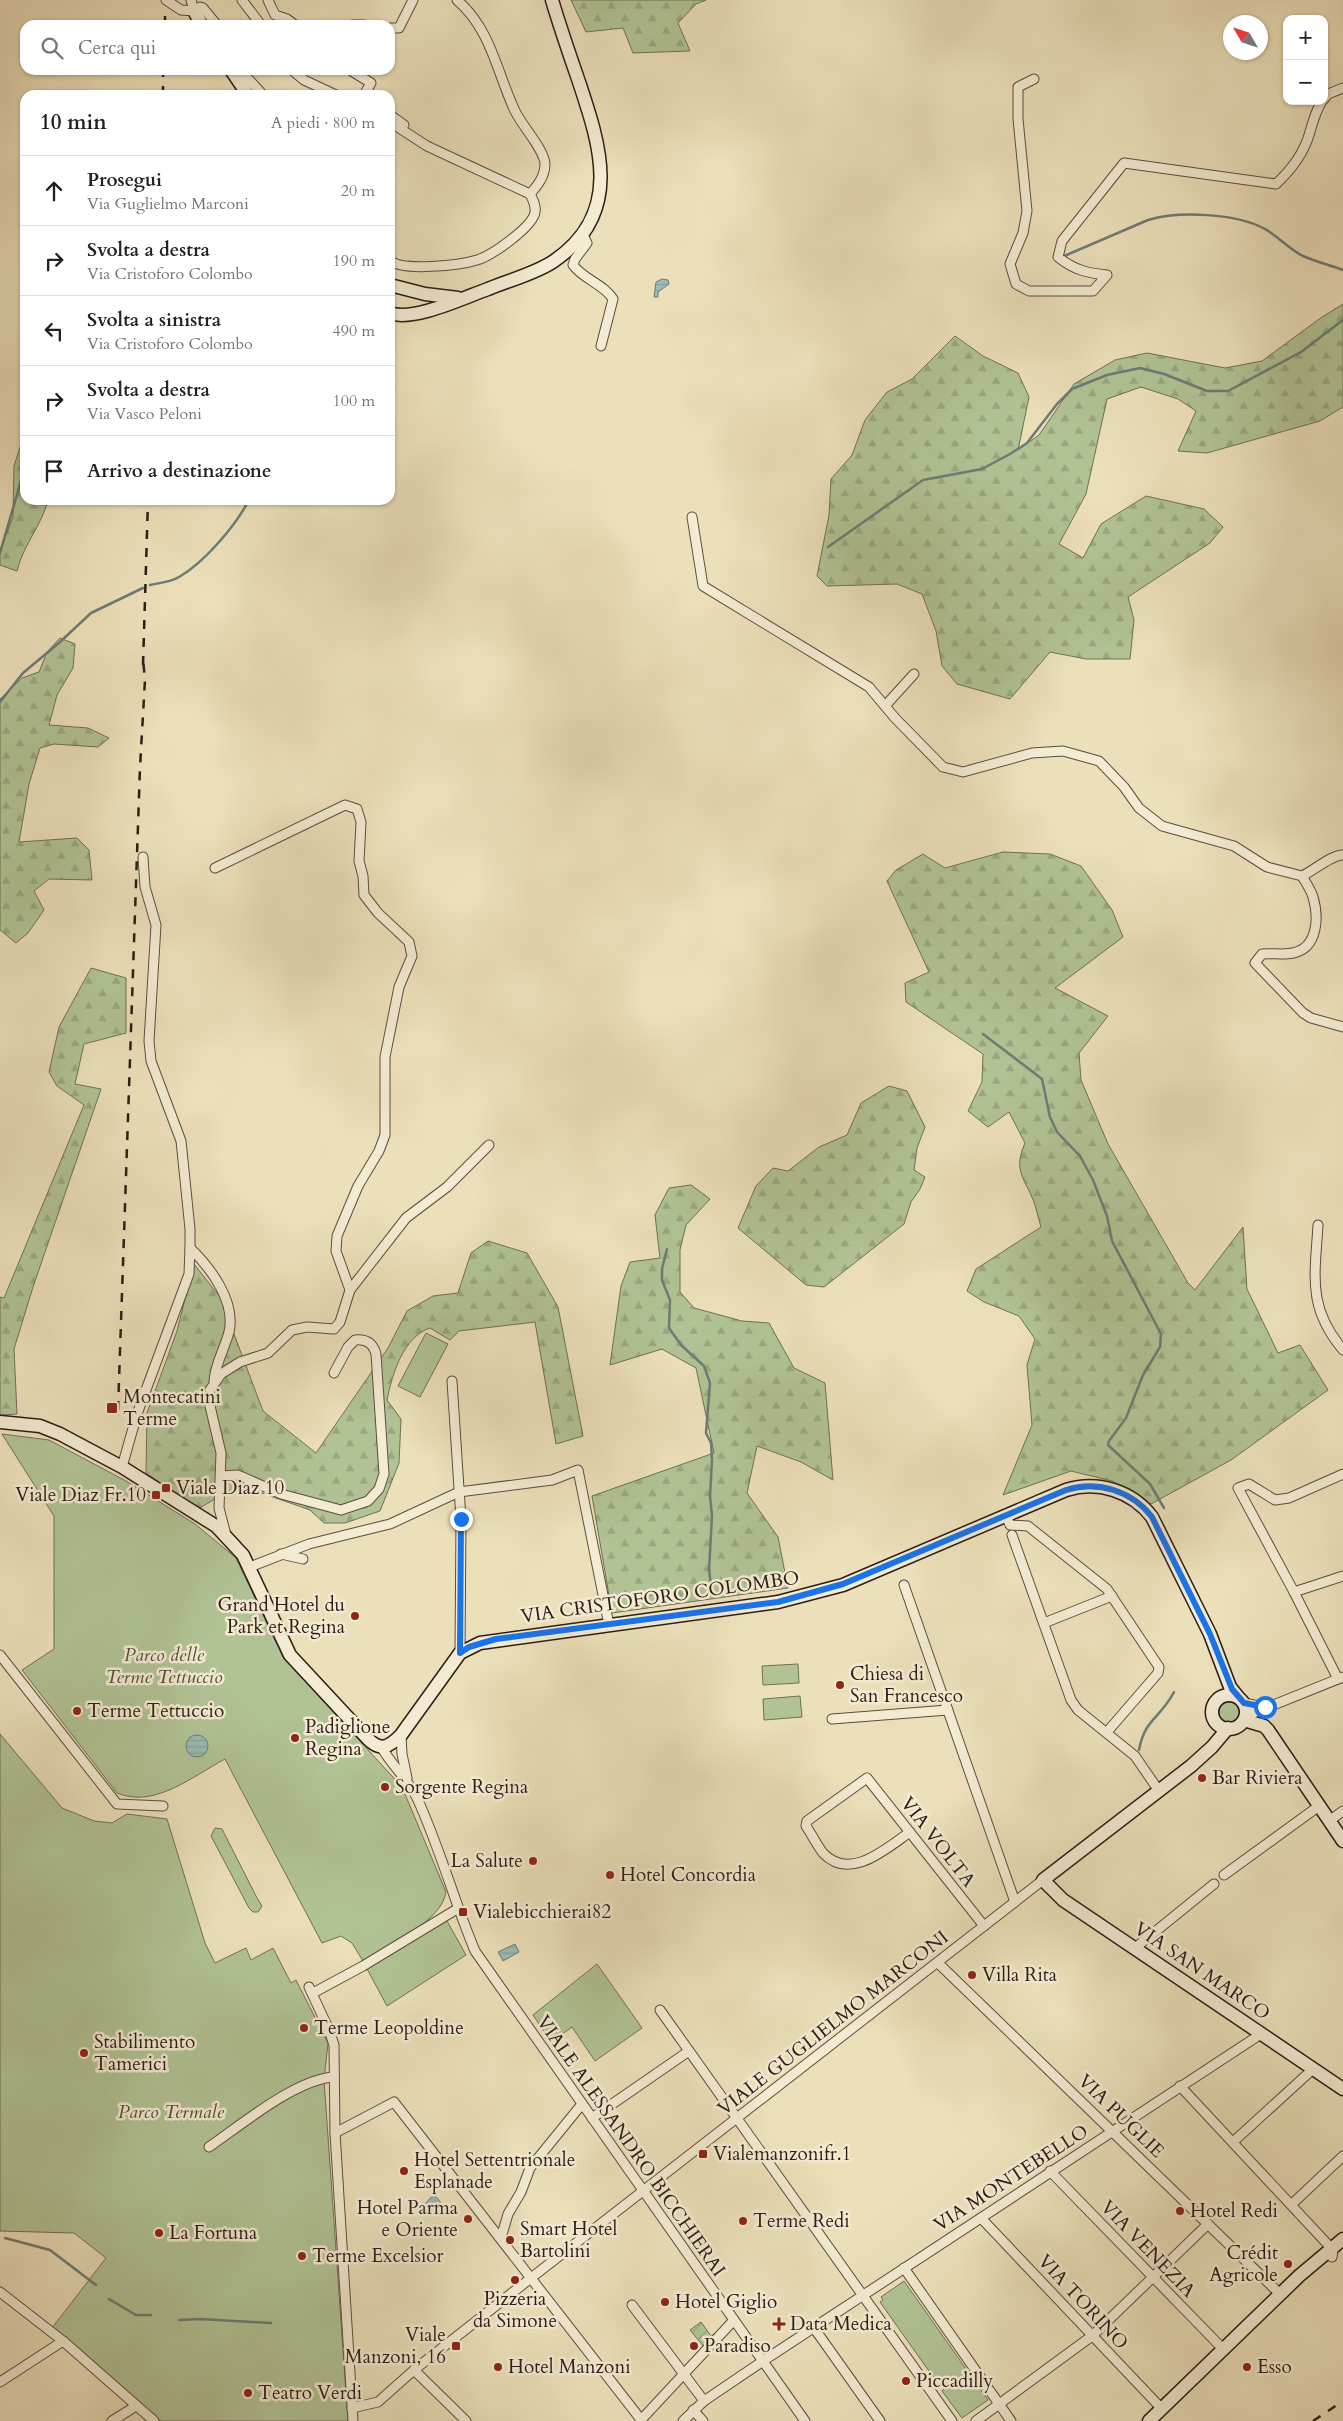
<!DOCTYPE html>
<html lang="it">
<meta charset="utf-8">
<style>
body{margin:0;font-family:Cardo,serif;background:#f6f6f6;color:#202124}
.controls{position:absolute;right:15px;top:15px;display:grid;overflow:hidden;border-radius:10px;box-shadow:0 1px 4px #0004}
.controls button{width:45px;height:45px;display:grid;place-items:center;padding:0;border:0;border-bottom:1px solid #e0e0e0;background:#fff;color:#202124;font:25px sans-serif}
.compass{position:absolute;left:1223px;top:15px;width:45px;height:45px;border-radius:50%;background:#fff;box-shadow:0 1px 4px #0004;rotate:309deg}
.stop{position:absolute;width:15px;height:15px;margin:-11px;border:4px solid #1a73e8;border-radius:50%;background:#fff}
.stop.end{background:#1a73e8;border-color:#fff;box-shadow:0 1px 5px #0008}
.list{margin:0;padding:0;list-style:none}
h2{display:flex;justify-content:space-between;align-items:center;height:65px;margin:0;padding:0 20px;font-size:21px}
h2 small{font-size:16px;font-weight:400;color:#757577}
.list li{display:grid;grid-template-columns:32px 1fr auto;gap:15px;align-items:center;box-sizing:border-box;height:70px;padding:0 20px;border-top:1px solid #e0e0e0}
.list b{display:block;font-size:19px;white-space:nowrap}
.list p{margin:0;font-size:16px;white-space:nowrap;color:#757577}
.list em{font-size:16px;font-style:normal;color:#757577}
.icon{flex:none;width:28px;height:28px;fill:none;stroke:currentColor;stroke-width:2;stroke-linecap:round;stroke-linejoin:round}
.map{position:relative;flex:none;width:1343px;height:2421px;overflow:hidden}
.search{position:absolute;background:#fff;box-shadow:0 1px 4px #0004;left:20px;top:20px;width:375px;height:55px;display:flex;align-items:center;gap:12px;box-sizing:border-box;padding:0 18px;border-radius:15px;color:#757577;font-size:19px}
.panel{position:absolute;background:#fff;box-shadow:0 1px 4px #0004;left:20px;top:90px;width:375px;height:415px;border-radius:15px}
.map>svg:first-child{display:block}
</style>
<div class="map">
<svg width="1343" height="2421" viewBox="0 0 1343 2421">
<defs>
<pattern id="forest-firs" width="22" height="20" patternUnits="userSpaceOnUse" patternTransform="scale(1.25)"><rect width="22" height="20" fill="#b1c395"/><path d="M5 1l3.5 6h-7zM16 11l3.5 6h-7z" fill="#98a780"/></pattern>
<pattern id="garden-furrows" width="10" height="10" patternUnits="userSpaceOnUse" patternTransform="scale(1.25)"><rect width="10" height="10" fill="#b1c395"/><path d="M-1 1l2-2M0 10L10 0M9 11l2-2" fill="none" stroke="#98a780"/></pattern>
<pattern id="water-rules" width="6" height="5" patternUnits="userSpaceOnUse" patternTransform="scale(1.25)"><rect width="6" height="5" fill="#99bcb5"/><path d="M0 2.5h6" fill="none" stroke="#84a19b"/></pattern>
</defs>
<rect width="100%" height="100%" fill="#ece0ba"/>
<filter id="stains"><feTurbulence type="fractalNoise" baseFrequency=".004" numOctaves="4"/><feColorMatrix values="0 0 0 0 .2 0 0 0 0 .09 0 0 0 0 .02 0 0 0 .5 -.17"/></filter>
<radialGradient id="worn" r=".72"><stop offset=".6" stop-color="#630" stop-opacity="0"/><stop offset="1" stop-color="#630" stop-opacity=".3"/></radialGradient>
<!-- green -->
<g fill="#b1c395" stroke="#6e7056">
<polygon points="426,1333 448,1344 420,1397 398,1386"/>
<path d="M2,1434L49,1440L126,1481L195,1524L236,1558L283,1657L402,1787L446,1892C442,1922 386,1946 363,1961L352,1943L341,1936L322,1943L225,1759C193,1776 154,1809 117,1793L22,1670L54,1649V1516Z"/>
<polygon points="798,1664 799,1683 763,1685 762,1666"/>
<polygon points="800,1696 802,1717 764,1720 763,1699"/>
<circle cx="1229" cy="1712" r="10"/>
<polygon points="0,1734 62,1808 94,1821 112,1823 127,1814 167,1819 205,1943 215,1963 246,1948 251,1960 273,1948 291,1983 296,1980 328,2043 324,2080 348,2421 161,2421 52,2328 106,2258 74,2233 0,2231"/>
<polygon points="215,1828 222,1829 257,1898 262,1906 258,1912 253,1912 249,1908 211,1836"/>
<polygon points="447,1921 466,1955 387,2006 366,1967"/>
<polygon points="597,1964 642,2028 595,2061 572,2027 551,2042 533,2015"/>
<polygon points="904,2281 988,2400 962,2418 942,2391 944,2389 938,2380 936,2381 880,2302 883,2300 881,2297"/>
</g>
<!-- forest -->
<g fill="url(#forest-firs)" stroke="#6e7056">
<polygon points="571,0 706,0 696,4 678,23 690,51 633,53 623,28 586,32"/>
<polygon points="1343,304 1343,407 1320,421 1207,453 1178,451 1196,411 1178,399 1141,387 1107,399 1086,494 1059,544 1083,558 1101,524 1146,496 1204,509 1223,527 1210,543 1128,597 1134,620 1130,659 1086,659 1050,652 1010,699 957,684 942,666 936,631 922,594 897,584 827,586 817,576 829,515 831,479 852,455 865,420 887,392 912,379 955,336 983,356 1018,373 1029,397 1018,450 1039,435 1074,384 1115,360 1147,353 1225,368 1262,361 1322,317"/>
<path d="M25,432V500H48C42,525 23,545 17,571L0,565V550L13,517L14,466Z"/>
<polygon points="60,638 75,644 73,668 57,695 49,725 88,728 109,738 98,747 54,744 40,748 29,784 19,842 77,838 89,850 92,880 49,879 34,891 44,910 28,933 16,943 0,930 0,699 22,678 39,672 47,652"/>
<path d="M1003,852L1050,854L1081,866L1112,910L1123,937L1055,988L1108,1016L1079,1053L1081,1080L1108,1144L1188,1283L1195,1290L1243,1227L1247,1289L1278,1353L1300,1345L1328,1390L1231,1460L1151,1504L1112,1481L1071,1471L1003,1495L1032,1425L1027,1365L1035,1339L1019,1316L984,1302L967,1291L976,1269L1041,1227C1039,1220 1037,1212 1035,1205C1026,1179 1012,1172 1025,1143L1009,1112L988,1127L968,1111L982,1082L983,1054L906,1002L905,983L929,972L887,881L896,870L923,854L945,868Z"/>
<polygon points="91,968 126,978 126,1033 84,1044 75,1084 101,1089 33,1287 14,1349 17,1414 0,1415 0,1297 4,1298 84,1105 57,1086 49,1072 59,1027"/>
<polygon points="889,1086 907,1091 925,1127 917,1148 914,1170 925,1177 920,1189 911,1202 904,1224 824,1287 806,1285 738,1228 756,1186 773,1168 788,1171 819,1147 847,1135 861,1103"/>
<polygon points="691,1185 710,1199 686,1225 680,1250 680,1292 694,1308 742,1321 769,1323 794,1368 825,1383 833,1480 801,1462 757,1446 747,1493 778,1537 788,1588 612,1613 592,1496 714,1453 696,1368 662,1349 610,1365 621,1286 630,1262 660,1258 655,1215 669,1188"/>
<path d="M488,1241L527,1253L558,1307L583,1436L556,1444L535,1322L459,1331L450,1340L430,1328C403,1337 392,1375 387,1400L401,1419L399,1463L380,1511L345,1523H324L310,1510L239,1485L198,1509L146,1473L147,1413L177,1331L194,1264L220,1297L263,1411L316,1453L388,1348L407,1311L433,1296L458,1293L471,1253Z"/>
</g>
<!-- garden -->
<polygon fill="url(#garden-furrows)" stroke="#6e7056" points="701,2322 711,2336 726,2326 705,2348 690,2330"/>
<!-- water -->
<g fill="url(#water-rules)" stroke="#6d7c75">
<polygon points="662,279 668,280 669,284 658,292 658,297 654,297 656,282"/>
<circle cx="197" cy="1746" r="11"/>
<polygon points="515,1944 519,1952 503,1961 498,1952"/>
<polygon points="434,2194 442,2204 431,2211 425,2208 424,2205"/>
</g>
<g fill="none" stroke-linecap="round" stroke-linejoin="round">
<!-- stream -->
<g stroke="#6d7c75" stroke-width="2.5">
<path d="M1062,257L1148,220C1179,211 1236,213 1265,229C1279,237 1289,249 1303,256C1316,262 1330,265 1343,270"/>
<polyline points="828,547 923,480 982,469 1010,454 1027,443 1057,404 1072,389 1107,375 1140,368 1164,374 1207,391 1228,391 1301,352 1343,320"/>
<polyline points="0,553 25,467"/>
<path d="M150,585C159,583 171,582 179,577C205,562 236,525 249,500"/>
<polyline points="0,702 23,673 60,642 91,613 143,588"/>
<polyline points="983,1034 1042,1079 1050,1117 1057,1132 1080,1156 1093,1180 1107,1216 1112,1241 1161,1334 1160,1347 1143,1375 1126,1418 1109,1441 1108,1445 1150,1484 1164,1508"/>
<polyline points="667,1249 662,1269 662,1280 670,1300 669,1328 681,1345 704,1366 710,1383 706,1433 711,1443 712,1460 710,1496 712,1516 709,1570 712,1593"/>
<path d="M1139,1750C1145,1718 1160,1719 1174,1692"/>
<polyline points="5,2238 50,2250 96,2285"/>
<polyline points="109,2299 136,2315 151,2315"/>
<polyline points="179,2320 200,2319 271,2323"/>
</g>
<!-- street casing -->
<g stroke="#5c4d3f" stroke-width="11">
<g id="street">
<polyline points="166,0 181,10 194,11"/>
<polyline points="191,0 194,11"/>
<polyline points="242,0 261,25"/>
<polyline points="268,0 275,15 287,19 295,25"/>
<path d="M457,0C491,29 497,73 515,111C522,126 544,149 545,164C545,176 538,185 530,194"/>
<polyline points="194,11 200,7 203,8 217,25"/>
<polyline points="352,25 364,25"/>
<polyline points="390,28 399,28 413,0"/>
<polyline points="240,70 263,95"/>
<polyline points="292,70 304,80 336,95"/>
<polyline points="350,70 371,83 364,95"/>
<path d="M1034,79L1018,87V119L1027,211L1023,233L1010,264L1016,284L1029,291H1093L1107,275C1087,273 1074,270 1058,257L1062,241L1124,163L1276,184C1291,170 1303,155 1309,135C1313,122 1315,112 1322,101"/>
<polyline points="1324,99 1328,94 1343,88"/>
<polyline points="390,115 404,125"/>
<polyline points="390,122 427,146 530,194"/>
<path d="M582,233L587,243L575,259L573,265C583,279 605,285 613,299L601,346"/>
<path d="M390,260C401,272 461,265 477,260C491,256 533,227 535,212C536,205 533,200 530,194"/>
<path d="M692,517L703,586L869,687L895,718L943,767L963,772L1032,753L1063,751L1099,761L1124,787L1139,808L1162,826L1234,846L1267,867L1302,876C1313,871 1333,854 1343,855"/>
<polyline points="885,706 914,674"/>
<polyline points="215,868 345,805 357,809 361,822 359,861 363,876 364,895 378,913 409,942 412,956 399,987 385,1057 385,1135 379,1151 358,1186 337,1236 336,1251 350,1290 340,1322 334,1329 307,1327 292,1330 268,1353 240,1362 221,1374 210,1390 210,1406 221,1453 219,1508 226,1535"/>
<path d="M1302,876C1306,883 1311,890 1313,897C1319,917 1318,948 1293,953C1284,955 1272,953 1262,954L1255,963L1303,1013L1311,1018L1343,1027"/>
<path d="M1318,1225C1315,1276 1307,1307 1343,1350"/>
<path d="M190,1248C211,1268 236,1302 229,1332C225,1348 215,1364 214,1381"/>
<polyline points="350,1290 406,1218 447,1187 489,1145"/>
<polyline points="452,1381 461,1519 460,1653"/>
<polyline points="122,1467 137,1414 189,1274 190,1248 190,1229 181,1141 151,1061 149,1041 156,925 145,887 143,857"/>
<path d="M221,1476L238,1475L281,1494L341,1510L368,1501L379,1489L384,1474L376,1354C373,1343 366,1339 355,1340L348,1347L334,1373"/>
<polyline points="1006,1516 1010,1525 1028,1526 1107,1589 1159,1667 1158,1673 1107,1732"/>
<polyline points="1012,1535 1071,1700 1078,1710 1135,1756 1159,1791"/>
<polyline points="281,1554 303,1559"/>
<polyline points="250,1567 309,1544 390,1524 459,1492 552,1480 578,1470 609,1625"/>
<polyline points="904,1585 1015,1902"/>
<polyline points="1294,1592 1343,1576"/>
<polyline points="1044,1623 1112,1596"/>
<polyline points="0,1655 117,1804 163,1806"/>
<polyline points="1338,1679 1294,1592 1238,1488 1249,1484 1275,1500 1289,1498 1343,1474"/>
<polyline points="1244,1703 1264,1707"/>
<polyline points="1246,1716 1343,1677"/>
<polyline points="832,1719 948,1710"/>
<polyline points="401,1735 402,1754 407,1778"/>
<path d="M382,1748C392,1766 408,1779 417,1798C440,1848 454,1901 475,1951L805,2421"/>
<polyline points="1329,1821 1343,1811"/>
<path d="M910,1832C887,1848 850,1882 823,1853C817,1845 812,1835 806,1826L807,1821L867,1778L984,1926"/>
<polyline points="1224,1875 1319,1806"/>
<polyline points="1135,1948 1214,1884"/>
<polyline points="938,1963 1280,2294"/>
<polyline points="309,1987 329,2030 334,2045 335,2133 353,2421"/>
<polyline points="313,1993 363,1966 457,1909"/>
<polyline points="660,2010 952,2421"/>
<polyline points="1180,2086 1333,2250 1332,2257"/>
<polyline points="592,2118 689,2051"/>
<polyline points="335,2133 394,2102 642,2421"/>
<polyline points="1233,2142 1313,2069"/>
<path d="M209,2147C241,2125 296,2079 334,2077"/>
<polyline points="1050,2171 1223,2349"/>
<polyline points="1292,2204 1343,2156"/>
<polyline points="981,2218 1162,2409"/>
<polyline points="501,2238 508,2214 521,2192 530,2168 582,2104"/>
<polyline points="904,2268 1011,2421"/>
<polyline points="0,2292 63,2341 154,2421"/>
<polyline points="632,2305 704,2401"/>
<polyline points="814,2328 880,2421"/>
<polyline points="414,2370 466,2421"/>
<polyline points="0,2382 63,2341"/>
<polyline points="352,2408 378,2402 414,2370 531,2278 1043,1880"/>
<polyline points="693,2410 703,2421"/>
<polyline points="112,2421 136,2406"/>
<polyline points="640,2421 734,2320"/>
<polyline points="683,2421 704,2401 763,2361 1261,2034"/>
<polyline points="976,2421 1092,2336 1208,2224"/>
</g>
</g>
<!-- secondary casing -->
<g stroke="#2c1c16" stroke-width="15">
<g id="secondary">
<polyline points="194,11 202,25"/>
<polyline points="231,70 248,95"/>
<polyline points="390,285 425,294 458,298"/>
<path d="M390,313C413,322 465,297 488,289C509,280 535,274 554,261C624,213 600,145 578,79C569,53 560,27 552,0"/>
<path d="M0,1422L40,1426L60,1434L122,1467L216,1526L243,1555L290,1655L368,1739C381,1752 389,1747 401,1735L460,1653L480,1643L778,1602L843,1585L1066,1490C1098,1480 1132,1491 1152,1517L1210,1634L1230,1687L1238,1697"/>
<circle cx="1229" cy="1712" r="17"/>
<polyline points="1244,1720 1264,1726 1268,1730 1343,1841"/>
<polyline points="1228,1728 1212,1747 1191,1766 1043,1880 1063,1900 1343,2089"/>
<polyline points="1149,2421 1299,2276 1343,2239"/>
</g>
</g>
<!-- street -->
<use href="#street" stroke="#f3ebd2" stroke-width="9"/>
<!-- secondary -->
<use href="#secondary" stroke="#f3ebd2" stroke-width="12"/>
<!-- rail -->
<g stroke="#2c1c16" stroke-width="2.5" stroke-dasharray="9 9" stroke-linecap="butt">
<polyline points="165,25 165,16"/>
<polyline points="163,95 163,70"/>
<polyline points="143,665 148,500"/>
<polyline points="118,1410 140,767 145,680 143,659"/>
<polyline points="1313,2421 1343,2401"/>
</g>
</g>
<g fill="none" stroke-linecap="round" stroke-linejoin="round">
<!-- route -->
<path stroke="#1a73e8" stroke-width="6" d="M461,1519L460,1653L469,1647L496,1639L778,1602L843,1584L1066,1490C1098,1480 1132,1491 1152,1517L1210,1634L1232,1689L1244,1703L1265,1707"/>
</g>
<!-- markers -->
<g fill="#8f2418" stroke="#f3ebd2" stroke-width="2">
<rect x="106" y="1402" width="12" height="12" rx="2.5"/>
<rect x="161" y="1483" width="10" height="10" rx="2.5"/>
<rect x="151" y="1490" width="10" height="10" rx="2.5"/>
<circle cx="355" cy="1616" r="5"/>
<circle cx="840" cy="1685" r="5"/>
<circle cx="77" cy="1711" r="5"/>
<circle cx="295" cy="1738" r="5"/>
<circle cx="1202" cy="1778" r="5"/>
<circle cx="385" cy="1787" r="5"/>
<circle cx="533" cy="1861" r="5"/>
<circle cx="610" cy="1875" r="5"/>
<rect x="458" y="1907" width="10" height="10" rx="2.5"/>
<circle cx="972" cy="1975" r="5"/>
<circle cx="304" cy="2028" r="5"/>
<circle cx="84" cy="2053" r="5"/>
<rect x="698" y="2149" width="10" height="10" rx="2.5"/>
<circle cx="404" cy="2171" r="5"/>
<circle cx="1180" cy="2211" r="5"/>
<circle cx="468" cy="2219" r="5"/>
<circle cx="743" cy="2221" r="5"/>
<circle cx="159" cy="2233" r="5"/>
<circle cx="510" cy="2240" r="5"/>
<circle cx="302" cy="2256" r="5"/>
<circle cx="1288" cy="2264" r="5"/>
<circle cx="515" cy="2280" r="5"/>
<circle cx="665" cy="2302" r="5"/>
<path d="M776.5 2316.5h5v5h5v5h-5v5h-5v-5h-5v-5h5z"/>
<rect x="451" y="2341" width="10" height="10" rx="2.5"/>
<circle cx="694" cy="2346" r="5"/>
<circle cx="498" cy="2367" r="5"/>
<circle cx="1247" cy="2367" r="5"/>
<circle cx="906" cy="2381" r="5"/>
<circle cx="248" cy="2393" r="5"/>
</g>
<g text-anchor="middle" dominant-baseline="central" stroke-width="5" stroke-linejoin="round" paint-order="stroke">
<!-- poi labels -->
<g font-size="19" fill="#2c1c16" stroke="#f3ebd2" text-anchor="start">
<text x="123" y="1397">Montecatini<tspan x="123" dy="22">Terme</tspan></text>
<text x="176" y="1488">Viale Diaz 10</text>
<text x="146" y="1495" text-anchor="end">Viale Diaz Fr.10</text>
<text x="345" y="1605" text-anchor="end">Grand Hotel du<tspan x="345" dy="22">Park et Regina</tspan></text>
<text x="850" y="1674">Chiesa di<tspan x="850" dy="22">San Francesco</tspan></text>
<text x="87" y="1711">Terme Tettuccio</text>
<text x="305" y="1727">Padiglione<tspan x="305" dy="22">Regina</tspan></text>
<text x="1212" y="1778">Bar Riviera</text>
<text x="395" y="1787">Sorgente Regina</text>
<text x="523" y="1861" text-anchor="end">La Salute</text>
<text x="620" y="1875">Hotel Concordia</text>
<text x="473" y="1912">Vialebicchierai82</text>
<text x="982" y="1975">Villa Rita</text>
<text x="314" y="2028">Terme Leopoldine</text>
<text x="94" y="2042">Stabilimento<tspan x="94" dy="22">Tamerici</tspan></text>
<text x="713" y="2154">Vialemanzonifr.1</text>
<text x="414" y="2160">Hotel Settentrionale<tspan x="414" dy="22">Esplanade</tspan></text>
<text x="458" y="2208" text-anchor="end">Hotel Parma<tspan x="458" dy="22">e Oriente</tspan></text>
<text x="1190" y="2211">Hotel Redi</text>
<text x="753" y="2221">Terme Redi</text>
<text x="520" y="2229">Smart Hotel<tspan x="520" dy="22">Bartolini</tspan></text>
<text x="169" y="2233">La Fortuna</text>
<text x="1278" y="2253" text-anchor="end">Crédit<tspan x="1278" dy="22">Agricole</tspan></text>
<text x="312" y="2256">Terme Excelsior</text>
<text x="515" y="2299" text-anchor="middle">Pizzeria<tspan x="515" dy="22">da Simone</tspan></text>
<text x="675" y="2302">Hotel Giglio</text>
<text x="790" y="2324">Data Medica</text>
<text x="446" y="2335" text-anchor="end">Viale<tspan x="446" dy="22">Manzoni, 16</tspan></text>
<text x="704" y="2346">Paradiso</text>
<text x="508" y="2367">Hotel Manzoni</text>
<text x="1257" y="2367">Esso</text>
<text x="916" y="2381">Piccadilly</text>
<text x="258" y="2393">Teatro Verdi</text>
</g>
<!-- street labels -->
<g font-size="19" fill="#2c1c16" stroke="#f3ebd2">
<text transform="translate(660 1597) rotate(-8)">VIA CRISTOFORO COLOMBO</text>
<text transform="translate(938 1842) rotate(52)">VIA VOLTA</text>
<text transform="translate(1202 1971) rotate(34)">VIA SAN MARCO</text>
<text transform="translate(833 2023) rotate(-38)">VIALE GUGLIELMO MARCONI</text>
<text transform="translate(1121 2116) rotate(44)">VIA PUGLIE</text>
<text transform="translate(631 2146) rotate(55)">VIALE ALESSANDRO BICCHIERAI</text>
<text transform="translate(1011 2178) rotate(-33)">VIA MONTEBELLO</text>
<text transform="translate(1148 2249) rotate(46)">VIA VENEZIA</text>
<text transform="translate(1083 2302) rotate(47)">VIA TORINO</text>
</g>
<!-- park labels -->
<g font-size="19" font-style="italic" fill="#544e3c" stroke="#f3ebd2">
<text x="164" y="1655">Parco delle<tspan x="164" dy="22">Terme Tettuccio</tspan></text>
<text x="171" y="2112">Parco Termale</text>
</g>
</g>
<rect width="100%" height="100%" filter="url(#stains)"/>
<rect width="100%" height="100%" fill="url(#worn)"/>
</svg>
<div class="controls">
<button>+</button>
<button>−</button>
</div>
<svg class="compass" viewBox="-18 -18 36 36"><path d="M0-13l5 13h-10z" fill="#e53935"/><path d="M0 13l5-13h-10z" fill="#757577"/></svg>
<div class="stop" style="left:1265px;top:1707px"></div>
<div class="stop end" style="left:461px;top:1519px"></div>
<div class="search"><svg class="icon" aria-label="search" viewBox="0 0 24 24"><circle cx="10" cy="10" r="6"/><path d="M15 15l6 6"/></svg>Cerca qui</div>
<section class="panel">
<h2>10 min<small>A piedi · 800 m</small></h2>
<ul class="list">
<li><svg class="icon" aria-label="ahead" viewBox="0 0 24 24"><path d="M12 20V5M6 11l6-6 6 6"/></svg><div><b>Prosegui</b><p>Via Guglielmo Marconi</p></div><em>20 m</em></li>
<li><svg class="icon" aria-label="right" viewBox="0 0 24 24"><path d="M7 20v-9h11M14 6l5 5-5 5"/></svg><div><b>Svolta a destra</b><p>Via Cristoforo Colombo</p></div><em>190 m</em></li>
<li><svg class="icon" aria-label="left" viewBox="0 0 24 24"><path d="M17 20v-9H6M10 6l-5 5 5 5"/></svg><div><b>Svolta a sinistra</b><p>Via Cristoforo Colombo</p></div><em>490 m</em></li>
<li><svg class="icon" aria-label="right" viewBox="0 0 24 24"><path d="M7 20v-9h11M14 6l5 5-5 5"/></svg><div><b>Svolta a destra</b><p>Via Vasco Peloni</p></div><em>100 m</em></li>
<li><svg class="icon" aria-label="arrive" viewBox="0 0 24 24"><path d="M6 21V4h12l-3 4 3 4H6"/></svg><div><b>Arrivo a destinazione</b></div></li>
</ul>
</section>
</div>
